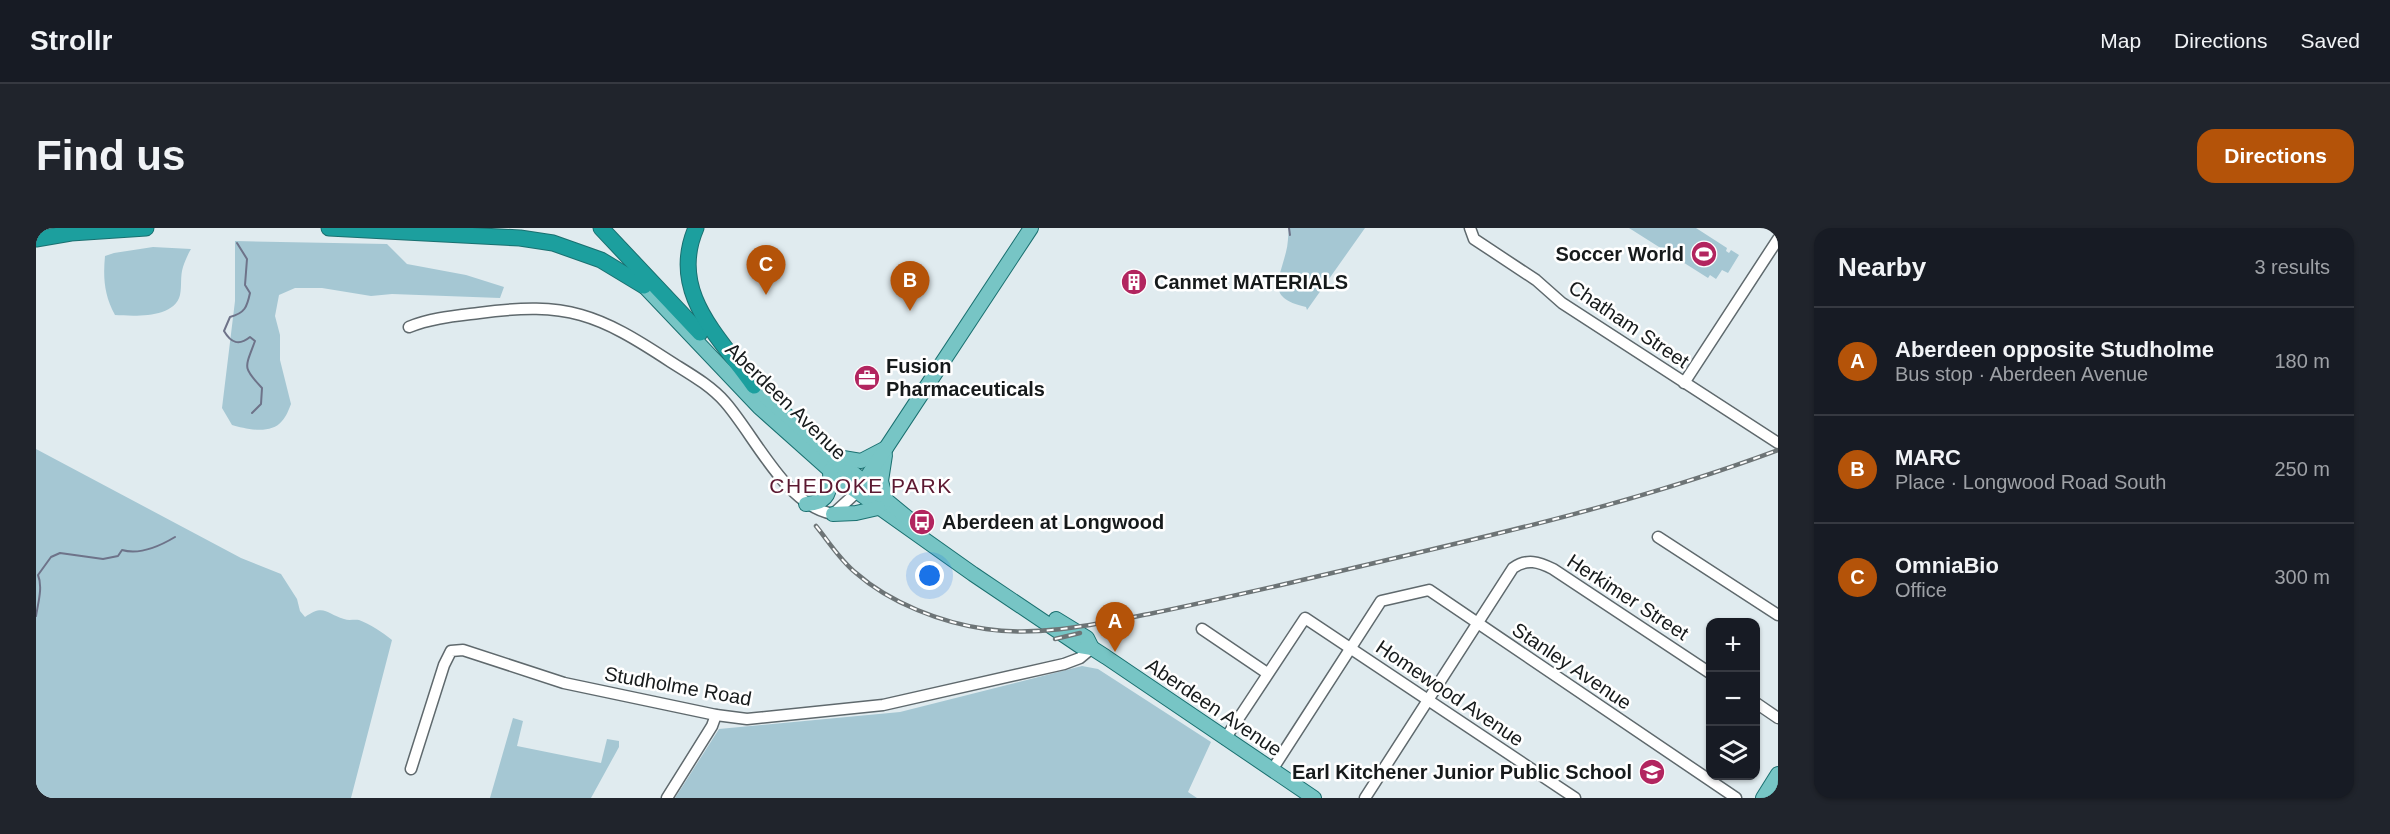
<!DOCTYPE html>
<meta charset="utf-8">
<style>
body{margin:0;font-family:Helvetica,sans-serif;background:#20242c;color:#f1f3f6}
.controls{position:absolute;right:18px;bottom:18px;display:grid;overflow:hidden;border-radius:12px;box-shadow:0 2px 4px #0004}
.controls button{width:54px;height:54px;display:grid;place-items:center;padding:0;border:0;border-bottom:2px solid #363941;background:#171b24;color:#f1f3f6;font:30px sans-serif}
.you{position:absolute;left:894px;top:348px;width:21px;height:21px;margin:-15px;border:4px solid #fff;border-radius:50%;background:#1a73e8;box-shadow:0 0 0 9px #1a73e833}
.badge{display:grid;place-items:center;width:39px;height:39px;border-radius:50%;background:#b45309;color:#fff;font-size:20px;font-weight:700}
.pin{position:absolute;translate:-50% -50px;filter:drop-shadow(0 2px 3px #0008)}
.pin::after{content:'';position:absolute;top:32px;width:21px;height:18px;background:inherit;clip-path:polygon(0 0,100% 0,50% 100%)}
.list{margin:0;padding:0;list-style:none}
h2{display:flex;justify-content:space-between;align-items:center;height:78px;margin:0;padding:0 24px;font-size:26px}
h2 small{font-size:20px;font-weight:400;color:#9ea1a6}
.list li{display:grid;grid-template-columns:39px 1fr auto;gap:18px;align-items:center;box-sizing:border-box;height:108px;padding:0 24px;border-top:2px solid #363941}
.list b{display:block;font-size:22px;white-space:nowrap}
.list p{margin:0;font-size:20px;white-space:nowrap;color:#9ea1a6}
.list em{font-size:20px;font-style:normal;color:#9ea1a6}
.icon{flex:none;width:33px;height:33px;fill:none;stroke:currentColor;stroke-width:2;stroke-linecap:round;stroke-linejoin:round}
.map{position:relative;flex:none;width:1742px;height:570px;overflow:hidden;border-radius:18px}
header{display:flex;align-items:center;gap:36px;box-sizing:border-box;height:84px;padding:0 30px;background:#171b24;border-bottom:2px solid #363941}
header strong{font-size:28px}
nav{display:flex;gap:33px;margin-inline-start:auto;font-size:21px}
.intro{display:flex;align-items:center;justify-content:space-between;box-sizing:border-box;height:144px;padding:0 36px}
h1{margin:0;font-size:42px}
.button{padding:15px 27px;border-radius:18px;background:#b45309;color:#fff;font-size:21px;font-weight:700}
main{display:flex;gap:36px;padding:0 36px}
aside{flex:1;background:#171b24;border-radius:18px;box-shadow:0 2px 4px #0004}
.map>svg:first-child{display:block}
</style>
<header>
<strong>Strollr</strong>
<nav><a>Map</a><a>Directions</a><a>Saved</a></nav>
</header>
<div class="intro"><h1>Find us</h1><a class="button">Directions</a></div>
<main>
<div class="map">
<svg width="1742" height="570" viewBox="0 0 1742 570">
<rect width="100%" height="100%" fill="#e0ebef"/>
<!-- green -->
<g fill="#a5c7d3">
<path d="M1253,0H1329L1271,82L1270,79C1231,70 1242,55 1250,24C1252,17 1252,8 1253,0Z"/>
<polygon points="1593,0 1660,0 1691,20 1690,23 1693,25 1695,22 1703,27 1692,45 1686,42 1680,51 1674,47 1672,50"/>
<path d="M199,13L351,16L371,36L430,47L468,59L464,70L356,66L335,68L286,60H259L243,67L239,88L244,107V132L255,176C253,181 250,189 246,193C235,207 210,201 196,197L186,180L199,73Z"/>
<path d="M117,19L155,21C152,26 149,33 147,39C144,48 146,58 144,67C138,91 97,88 79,87C68,67 67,49 69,28L78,25Z"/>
<path d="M0,221L205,330L245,346L261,371L264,383L269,389C288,375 291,386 308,391C313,393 318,391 323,392C334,396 346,404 356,412L315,570H0Z"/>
<polygon points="1046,438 1062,441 1175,514 1152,564 1161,570 639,570 683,501 864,484"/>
<polygon points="477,490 487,493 481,518 565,535 571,511 583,513 583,519 555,570 454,570"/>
</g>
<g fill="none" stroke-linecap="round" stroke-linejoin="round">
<!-- stream -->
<g stroke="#6e7389" stroke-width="2">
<polyline points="1253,0 1254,7"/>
<path d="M201,15L211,31L209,57L214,65C211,79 209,85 194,89L188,103C195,115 203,118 214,109L219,113C209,140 206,139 226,160L225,176L216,185"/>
<path d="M0,388C2,375 7,359 2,347L15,329L24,325L67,331L82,328L86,322C103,327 124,318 139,309"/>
</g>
<!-- minor casing -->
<g stroke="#5f696d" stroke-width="13">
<g id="minor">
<polyline points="1434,0 1438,11 1500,52 1526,75 1742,215"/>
<path d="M373,99C395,90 419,88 443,85C532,73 562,86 635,134C654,146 674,157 689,174C719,208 750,278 797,286L821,264"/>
<polyline points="1648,155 1742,11"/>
<polyline points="1622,309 1742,387"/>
<polyline points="1166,401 1231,445"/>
<polyline points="1720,475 1742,490"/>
<polyline points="1189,511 1269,390 1539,570"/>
<polyline points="375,541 408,437 415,423 427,422 528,455 680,487 711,491 847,477 1028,436 1044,430 1056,420"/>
<polyline points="1236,542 1345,373 1393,362 1700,570"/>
<polyline points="631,570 676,498 680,487"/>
<path d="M1329,570L1477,340C1491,330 1503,334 1517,341L1674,445"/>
</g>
</g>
<!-- major casing -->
<g stroke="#1a7070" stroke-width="16">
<g id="major">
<polyline points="608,58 723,179 806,253 937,346 1044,418 1056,420 1070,429 1278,570"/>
<polyline points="710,151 793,225 873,291"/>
<polyline points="849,227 845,253 850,272"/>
<polyline points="801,229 825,233 850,220"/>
<polyline points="823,261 995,0"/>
<path d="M770,276C793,275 795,263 794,243"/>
<polyline points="797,286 820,285 842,280"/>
<polyline points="1020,391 1051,410 1056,420"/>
<polyline points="1727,570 1742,546"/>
</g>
</g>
<!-- highway casing -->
<g stroke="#1a7070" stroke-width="17">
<g id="highway">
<polyline points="293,0 484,10 517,15 565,32 608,58"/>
<polyline points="565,0 664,105"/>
<path d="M660,0C632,65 684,109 718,158"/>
<polyline points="0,11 35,5 110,0"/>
</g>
</g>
<!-- minor -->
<use href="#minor" stroke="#fff" stroke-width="10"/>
<!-- major -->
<use href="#major" stroke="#77c5c5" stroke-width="14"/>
<!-- highway -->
<use href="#highway" stroke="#1c9f9e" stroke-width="15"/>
<!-- rail casing -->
<g stroke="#6d7476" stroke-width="4.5">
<g id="rail">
<path d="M780,298C793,314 804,332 820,345C854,375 906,395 950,401C1004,409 1060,396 1113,386C1161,376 1210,365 1258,354C1421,315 1584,281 1742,222"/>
<polyline points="1019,411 1044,405"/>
</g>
</g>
<!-- rail -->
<use href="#rail" stroke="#fff" stroke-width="2" stroke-dasharray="7" stroke-linecap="butt"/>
</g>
<!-- icons -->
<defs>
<g id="stadium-disc" transform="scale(1.35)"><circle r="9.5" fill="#b2255f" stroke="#fff"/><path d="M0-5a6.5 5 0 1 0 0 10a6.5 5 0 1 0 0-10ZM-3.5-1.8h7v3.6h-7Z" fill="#fff"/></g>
<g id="building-disc" transform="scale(1.35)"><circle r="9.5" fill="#b2255f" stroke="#fff"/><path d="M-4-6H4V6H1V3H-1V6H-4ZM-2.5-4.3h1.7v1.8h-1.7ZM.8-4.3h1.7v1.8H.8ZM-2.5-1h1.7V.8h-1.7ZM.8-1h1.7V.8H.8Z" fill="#fff"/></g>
<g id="office-disc" transform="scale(1.35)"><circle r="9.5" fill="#b2255f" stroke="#fff"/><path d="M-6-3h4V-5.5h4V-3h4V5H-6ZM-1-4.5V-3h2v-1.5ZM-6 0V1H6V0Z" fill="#fff"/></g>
<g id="bus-disc" transform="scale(1.35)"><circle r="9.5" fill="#b2255f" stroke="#fff"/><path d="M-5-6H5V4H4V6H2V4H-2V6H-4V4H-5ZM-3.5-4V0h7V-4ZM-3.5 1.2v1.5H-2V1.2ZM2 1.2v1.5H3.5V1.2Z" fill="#fff"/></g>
<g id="school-disc" transform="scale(1.35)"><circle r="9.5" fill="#b2255f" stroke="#fff"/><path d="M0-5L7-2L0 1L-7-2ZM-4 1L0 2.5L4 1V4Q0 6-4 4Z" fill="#fff"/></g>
</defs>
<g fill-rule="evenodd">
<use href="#stadium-disc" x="1668" y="26"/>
<use href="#building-disc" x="1098" y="54"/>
<use href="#office-disc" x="831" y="150"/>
<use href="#bus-disc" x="886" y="294"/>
<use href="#school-disc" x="1616" y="544"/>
</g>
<g text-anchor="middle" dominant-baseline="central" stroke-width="5" stroke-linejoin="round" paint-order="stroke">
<!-- poi labels -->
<g font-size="20" font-weight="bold" fill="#161a1b" stroke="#fff" text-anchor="start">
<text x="1648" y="26" text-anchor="end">Soccer World</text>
<text x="1118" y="54">Canmet MATERIALS</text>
<text x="850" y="138">Fusion<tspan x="850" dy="23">Pharmaceuticals</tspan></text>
<text x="906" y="294">Aberdeen at Longwood</text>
<text x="1596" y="544" text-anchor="end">Earl Kitchener Junior Public School</text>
</g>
<!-- street labels -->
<g font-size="20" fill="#161a1b" stroke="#fff">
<text transform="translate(1593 96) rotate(34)">Chatham Street</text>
<text transform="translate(750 173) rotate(44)">Aberdeen Avenue</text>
<text transform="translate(1592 369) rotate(33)">Herkimer Street</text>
<text transform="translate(1536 438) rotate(34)">Stanley Avenue</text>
<text transform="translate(642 458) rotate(10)">Studholme Road</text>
<text transform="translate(1414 465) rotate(34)">Homewood Avenue</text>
<text transform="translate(1178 479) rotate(34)">Aberdeen Avenue</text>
</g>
<!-- neighbourhood labels -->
<g font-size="21" letter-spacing="1.5" fill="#5c1931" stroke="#fff">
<text x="825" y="257">CHEDOKE PARK</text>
</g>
</g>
</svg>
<div class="controls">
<button>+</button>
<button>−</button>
<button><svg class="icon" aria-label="layers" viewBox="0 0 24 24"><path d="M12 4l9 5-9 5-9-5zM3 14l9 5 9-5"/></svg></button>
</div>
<div class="you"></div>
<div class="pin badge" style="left:1079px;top:424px">A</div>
<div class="pin badge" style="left:874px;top:83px">B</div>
<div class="pin badge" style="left:730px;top:67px">C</div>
</div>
<aside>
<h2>Nearby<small>3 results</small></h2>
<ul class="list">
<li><span class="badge">A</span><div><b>Aberdeen opposite Studholme</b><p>Bus stop · Aberdeen Avenue</p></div><em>180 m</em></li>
<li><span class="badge">B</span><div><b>MARC</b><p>Place · Longwood Road South</p></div><em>250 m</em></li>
<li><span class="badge">C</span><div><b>OmniaBio</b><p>Office</p></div><em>300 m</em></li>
</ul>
</aside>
</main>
